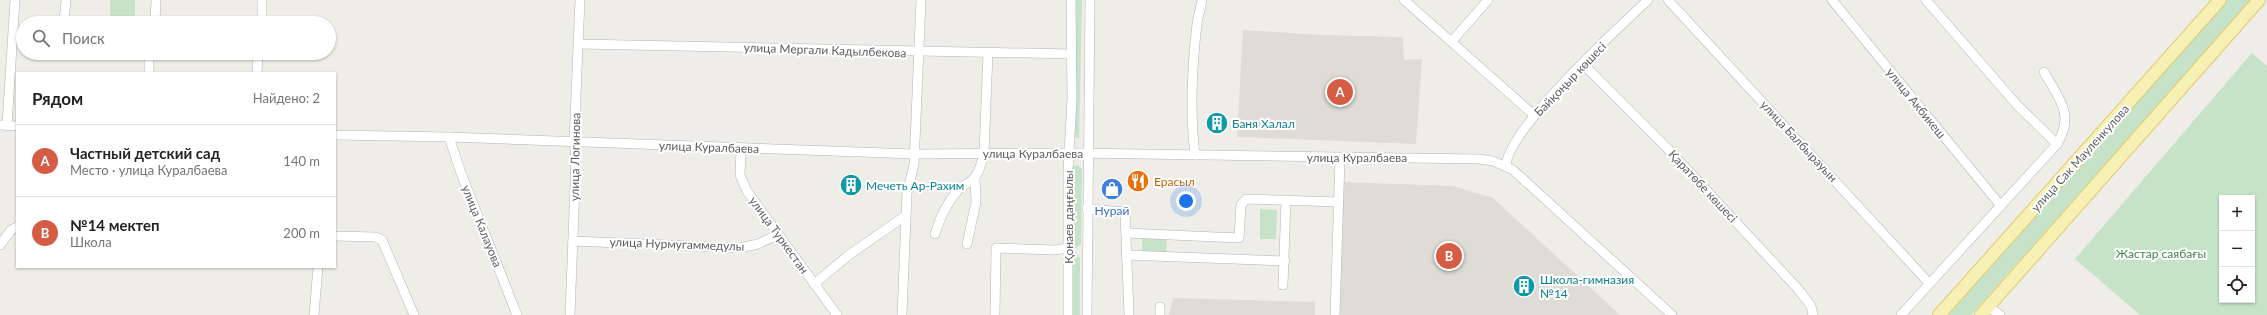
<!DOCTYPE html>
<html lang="ru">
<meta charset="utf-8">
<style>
body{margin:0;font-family:Lato,sans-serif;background:#f2f2f2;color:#222}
.controls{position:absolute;right:12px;bottom:12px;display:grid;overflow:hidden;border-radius:0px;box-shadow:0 1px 3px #0004}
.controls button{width:36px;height:36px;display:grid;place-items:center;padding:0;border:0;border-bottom:1px solid #e0e0e0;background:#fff;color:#222;font:20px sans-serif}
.you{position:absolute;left:1186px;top:201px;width:14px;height:14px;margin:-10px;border:3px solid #fff;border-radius:50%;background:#1a73e8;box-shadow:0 0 0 6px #1a73e833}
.badge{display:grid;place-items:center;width:26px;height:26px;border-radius:50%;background:#d55d46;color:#fff;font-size:13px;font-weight:700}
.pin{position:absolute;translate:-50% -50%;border:2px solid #fff;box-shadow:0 1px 4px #0006}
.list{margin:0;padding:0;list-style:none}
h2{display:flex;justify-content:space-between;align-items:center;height:52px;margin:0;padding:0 16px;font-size:17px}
h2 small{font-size:13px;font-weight:400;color:#767676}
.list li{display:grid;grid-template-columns:26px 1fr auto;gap:12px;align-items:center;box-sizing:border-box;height:72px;padding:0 16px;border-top:1px solid #e0e0e0}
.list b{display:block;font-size:15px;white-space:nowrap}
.list p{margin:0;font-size:13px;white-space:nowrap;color:#767676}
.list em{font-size:13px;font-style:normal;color:#767676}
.icon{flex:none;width:22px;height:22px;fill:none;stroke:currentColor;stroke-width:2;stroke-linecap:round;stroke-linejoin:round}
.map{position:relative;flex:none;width:2267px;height:315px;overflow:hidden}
.search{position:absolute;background:#fff;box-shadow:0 1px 3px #0004;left:16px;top:16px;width:320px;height:44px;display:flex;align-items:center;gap:10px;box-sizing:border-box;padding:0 14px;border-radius:22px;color:#767676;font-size:15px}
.panel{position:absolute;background:#fff;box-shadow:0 1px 3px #0004;left:16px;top:72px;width:320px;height:196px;border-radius:0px}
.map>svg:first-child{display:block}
</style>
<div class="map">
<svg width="2267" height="315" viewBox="0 0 2267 315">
<rect width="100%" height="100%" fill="#eeede7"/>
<!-- education -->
<g fill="#dedcd5">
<polygon points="1243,30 1321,35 1403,37 1404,60 1422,59 1416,144 1237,137"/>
<polygon points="1344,182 1453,186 1493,198 1620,315 1339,315"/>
<polygon points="1173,298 1315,302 1315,315 1169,315"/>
</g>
<!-- green -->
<g fill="#c6e3c9" fill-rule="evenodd">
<rect x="110" y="0" width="25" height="23"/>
<polygon points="1072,0 1082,0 1079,138 1071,137"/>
<polygon points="2227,0 2251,0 1971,315 1948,315"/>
<path d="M2252,53L2267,66V315H2140L2075,259ZM2222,198H2252V300H2222Z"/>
<polygon points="1077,165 1082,169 1081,244 1076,248 1072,248 1072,167"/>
<polygon points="1260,209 1277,210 1276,239 1260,239"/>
<polygon points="1142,235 1167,236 1166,255 1142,254"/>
<polygon points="1076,253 1080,258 1080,315 1069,315 1072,254"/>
</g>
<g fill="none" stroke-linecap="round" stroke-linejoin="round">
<!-- minor casing -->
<g stroke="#b3b5b9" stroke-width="10">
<g id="minor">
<polyline points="1404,0 1534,115"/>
<polyline points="1668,0 1929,283"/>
<polyline points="1832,0 2001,206"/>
<polyline points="1926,0 2018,106 2057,144"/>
<polyline points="64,23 66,0"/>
<polyline points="155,23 156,0"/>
<polyline points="262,23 262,0"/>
<polyline points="1452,41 1488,0"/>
<polyline points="579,44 1072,54"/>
<polyline points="1583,64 1669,150 1798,289 1811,306 1813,315"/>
<polyline points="149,73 149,53"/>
<polyline points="257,73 258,53"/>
<polyline points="0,125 17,126"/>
<polyline points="7,125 15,0"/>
<polyline points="335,135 449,137 914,154 1077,153 1479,159 1493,161 1513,170 1672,315"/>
<polyline points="449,137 461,173 517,315"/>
<polyline points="741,149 740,175 747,191 837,315"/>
<path d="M1195,155C1190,113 1192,66 1197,24C1198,16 1201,8 1202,0"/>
<path d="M1506,166C1507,130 1618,28 1648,0"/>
<polyline points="1087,209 1125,212 1129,315"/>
<polyline points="1126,233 1239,238 1241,205 1246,199 1338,202"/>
<path d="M935,234C940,217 947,203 958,190C962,185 971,183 975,177C980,171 982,161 984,153L988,53"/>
<polyline points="335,236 375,237 382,240 414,315"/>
<polyline points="573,241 739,248 758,244 779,234"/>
<polyline points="967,244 976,202 975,178"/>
<polyline points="0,245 11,230 17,227"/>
<polyline points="1126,255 1285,261"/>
<polyline points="814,284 849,255 905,216"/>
<polyline points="1283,285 1286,200"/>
<polyline points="1988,306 2000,315"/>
<polyline points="314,315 318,267"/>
<polyline points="570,315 576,158 574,141 580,0"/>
<polyline points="902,315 907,193 914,165 921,0"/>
<polyline points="995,315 996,248 1055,250 1068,248"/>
<polyline points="1068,315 1068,171 1072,99 1071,0"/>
<polyline points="1087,315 1090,0"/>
<polyline points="1160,315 1160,307"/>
<polyline points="1335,315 1340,158"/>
<path d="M1901,315L2057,144C2075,114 2059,99 2044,72"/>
</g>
</g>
<!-- major casing -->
<g stroke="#e1ca6d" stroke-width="14">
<g id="major">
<polyline points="1939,315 2220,0"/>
<polyline points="1981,315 2259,0"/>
</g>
</g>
<!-- minor -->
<use href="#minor" stroke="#fff" stroke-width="9"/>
<!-- major -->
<use href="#major" stroke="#f6f0b4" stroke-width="12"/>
</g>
<!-- icons -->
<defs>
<g id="building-disc" transform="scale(1.15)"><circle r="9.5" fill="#0f9aa8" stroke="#fff"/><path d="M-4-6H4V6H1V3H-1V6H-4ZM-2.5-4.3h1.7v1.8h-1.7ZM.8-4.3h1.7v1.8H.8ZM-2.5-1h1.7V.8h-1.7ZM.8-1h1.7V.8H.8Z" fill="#fff"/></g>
<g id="restaurant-disc" transform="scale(1.15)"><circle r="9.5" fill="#e8710a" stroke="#fff"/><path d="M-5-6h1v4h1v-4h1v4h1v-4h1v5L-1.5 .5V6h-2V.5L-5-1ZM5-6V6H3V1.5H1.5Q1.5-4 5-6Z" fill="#fff"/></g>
<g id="shop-disc" transform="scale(1.15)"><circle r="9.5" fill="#3f7fe0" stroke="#fff"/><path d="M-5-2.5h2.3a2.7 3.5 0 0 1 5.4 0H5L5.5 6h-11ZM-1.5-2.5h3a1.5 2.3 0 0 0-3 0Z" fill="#fff"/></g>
</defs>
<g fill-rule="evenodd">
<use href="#building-disc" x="1217" y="123"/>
<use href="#restaurant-disc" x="1138" y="181"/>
<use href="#building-disc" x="851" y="185"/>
<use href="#shop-disc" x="1112" y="189"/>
<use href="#building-disc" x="1524" y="286"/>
</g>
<g text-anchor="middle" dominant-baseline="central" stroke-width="4" stroke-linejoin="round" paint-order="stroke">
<!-- street labels -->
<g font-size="12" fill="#5e6065" stroke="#fff">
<text transform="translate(825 50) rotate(2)">улица Мергали Кадылбекова</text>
<text transform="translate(1570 79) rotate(-46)">Байқоңыр көшесі</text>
<text transform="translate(1916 103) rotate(51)">улица Акбикеш</text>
<text transform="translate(1799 141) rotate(47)">улица Балбырауын</text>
<text transform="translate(709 147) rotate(2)">улица Куралбаева</text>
<text x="1033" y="153">улица Куралбаева</text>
<text transform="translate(575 157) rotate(-89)">улица Логинова</text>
<text x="1357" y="157">улица Куралбаева</text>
<text transform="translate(2080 158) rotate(-48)">улица Сак Мауленкулова</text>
<text transform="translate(1703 186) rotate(47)">Қаратөбе көшесі</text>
<text transform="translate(1068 217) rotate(-90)">Қонаев даңғылы</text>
<text transform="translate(482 226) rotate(68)">улица Калауова</text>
<text transform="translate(779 235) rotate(54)">улица Туркестан</text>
<text transform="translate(677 244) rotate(2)">улица Нурмугаммедулы</text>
</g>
<!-- culture labels -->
<g font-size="12" fill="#0d838f" stroke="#fff" text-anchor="start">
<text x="1232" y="123">Баня Халал</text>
<text x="866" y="185">Мечеть Ар-Рахим</text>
<text x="1540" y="279">Школа-гимназия<tspan x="1540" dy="14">№14</tspan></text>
</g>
<!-- food labels -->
<g font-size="12" fill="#c56008" stroke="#fff" text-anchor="start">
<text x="1154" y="181">Ерасыл</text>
</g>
<!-- shop labels -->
<g font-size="12" fill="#366cbe" stroke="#fff">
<text x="1112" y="210">Нурай</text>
</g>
<!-- park labels -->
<g font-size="12" fill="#408249" stroke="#fff">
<text x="2161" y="253">Жастар саябағы</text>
</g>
</g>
</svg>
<div class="controls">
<button>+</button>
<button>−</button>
<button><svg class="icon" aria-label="locate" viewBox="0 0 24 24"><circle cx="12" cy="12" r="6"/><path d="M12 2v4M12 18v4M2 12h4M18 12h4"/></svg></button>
</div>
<div class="you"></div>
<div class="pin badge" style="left:1340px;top:92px">A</div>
<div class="pin badge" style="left:1449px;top:256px">B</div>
<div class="search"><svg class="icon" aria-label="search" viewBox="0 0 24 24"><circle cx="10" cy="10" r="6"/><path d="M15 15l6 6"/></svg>Поиск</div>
<section class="panel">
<h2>Рядом<small>Найдено: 2</small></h2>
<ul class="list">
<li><span class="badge">A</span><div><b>Частный детский сад</b><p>Место · улица Куралбаева</p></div><em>140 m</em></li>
<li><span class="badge">B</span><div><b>№14 мектеп</b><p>Школа</p></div><em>200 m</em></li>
</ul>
</section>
</div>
